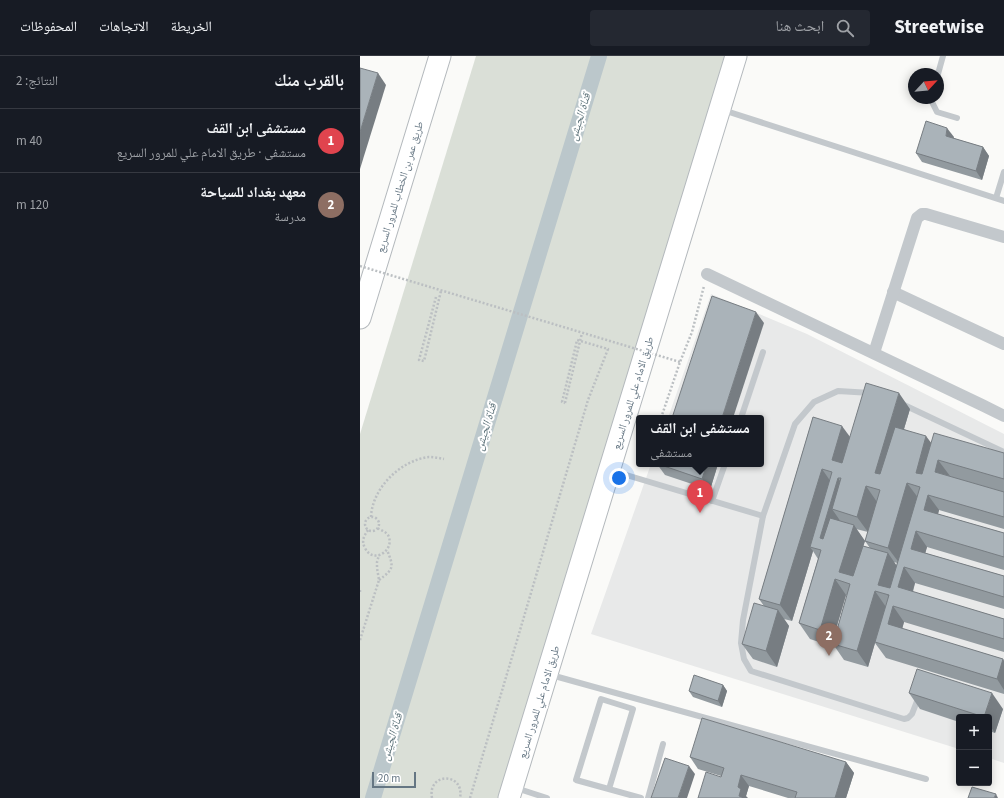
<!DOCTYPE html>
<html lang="ar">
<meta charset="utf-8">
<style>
body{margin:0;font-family:"Source Sans 3","Noto Naskh Arabic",sans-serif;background:#242831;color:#f1f3f6;direction:rtl}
.controls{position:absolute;right:12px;bottom:12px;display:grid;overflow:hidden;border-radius:4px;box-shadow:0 2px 10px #0003}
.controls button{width:36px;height:36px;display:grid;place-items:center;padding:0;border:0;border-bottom:1px solid #363941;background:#171b24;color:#f1f3f6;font:20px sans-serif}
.compass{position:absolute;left:548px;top:12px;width:36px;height:36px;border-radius:50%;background:#171b24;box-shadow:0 2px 10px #0003;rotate:64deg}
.scale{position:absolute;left:12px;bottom:10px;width:44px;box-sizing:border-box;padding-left:4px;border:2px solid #657683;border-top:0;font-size:11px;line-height:14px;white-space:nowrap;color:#657683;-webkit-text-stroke:3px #fff;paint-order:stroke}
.you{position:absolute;left:259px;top:422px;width:14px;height:14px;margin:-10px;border:3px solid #fff;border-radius:50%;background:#1a73e8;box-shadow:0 0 0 6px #1a73e833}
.badge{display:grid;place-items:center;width:26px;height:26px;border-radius:50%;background:#8c9099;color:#fff;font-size:13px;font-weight:700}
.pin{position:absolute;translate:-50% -33px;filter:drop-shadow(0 1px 2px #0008)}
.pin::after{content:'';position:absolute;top:21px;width:14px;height:12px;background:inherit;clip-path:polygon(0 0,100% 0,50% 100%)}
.popup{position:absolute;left:276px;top:359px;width:128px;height:52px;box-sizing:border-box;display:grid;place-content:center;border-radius:4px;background:#171b24;filter:drop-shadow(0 1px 3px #0005);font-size:13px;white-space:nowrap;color:#9ea1a6}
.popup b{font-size:15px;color:#f1f3f6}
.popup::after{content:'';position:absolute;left:50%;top:100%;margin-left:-8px;border:8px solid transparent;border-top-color:#171b24}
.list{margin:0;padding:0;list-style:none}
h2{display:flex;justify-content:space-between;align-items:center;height:52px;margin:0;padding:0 16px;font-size:17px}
h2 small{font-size:13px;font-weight:400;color:#9ea1a6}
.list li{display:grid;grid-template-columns:26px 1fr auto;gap:12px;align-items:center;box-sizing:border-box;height:64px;padding:0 16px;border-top:1px solid #363941}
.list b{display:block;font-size:15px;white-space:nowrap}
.list p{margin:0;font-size:13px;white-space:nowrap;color:#9ea1a6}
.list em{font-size:13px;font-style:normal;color:#9ea1a6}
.icon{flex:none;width:22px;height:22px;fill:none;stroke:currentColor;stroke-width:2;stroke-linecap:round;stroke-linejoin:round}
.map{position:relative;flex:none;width:644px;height:742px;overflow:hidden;direction:ltr}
header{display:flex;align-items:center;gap:24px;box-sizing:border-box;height:56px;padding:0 20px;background:#171b24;border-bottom:1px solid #363941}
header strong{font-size:19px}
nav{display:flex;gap:22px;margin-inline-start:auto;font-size:14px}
.search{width:280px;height:36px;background:#242831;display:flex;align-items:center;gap:10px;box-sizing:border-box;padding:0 14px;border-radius:4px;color:#9ea1a6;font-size:15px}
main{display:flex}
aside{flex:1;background:#171b24}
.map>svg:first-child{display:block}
</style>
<header>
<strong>Streetwise</strong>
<div class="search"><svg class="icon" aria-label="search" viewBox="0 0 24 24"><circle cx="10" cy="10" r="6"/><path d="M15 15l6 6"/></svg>ابحث هنا</div>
<nav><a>الخريطة</a><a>الاتجاهات</a><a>المحفوظات</a></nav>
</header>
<main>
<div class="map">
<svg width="644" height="742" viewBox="0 0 644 742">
<rect width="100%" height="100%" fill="#fafaf8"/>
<!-- built -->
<polygon fill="#e8e9e9" points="351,238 447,278 644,378 644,707 629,702 629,661 599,661 599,693 231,578 291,408 401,408 401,362 308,362"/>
<!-- green -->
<polygon fill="#dadfd7" points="116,0 368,0 142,742 0,742 0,378"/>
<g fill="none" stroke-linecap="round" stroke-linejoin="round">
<!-- canal -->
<polyline stroke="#bbc7cb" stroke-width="16" points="13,742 239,0"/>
<!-- motorway casing -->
<g stroke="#b4b9bd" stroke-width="23">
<g id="motorway">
<polyline points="0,262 80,0"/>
<polyline points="149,742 376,0"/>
</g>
</g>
<!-- path -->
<g stroke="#bbbfc2" stroke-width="2.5" stroke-dasharray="2 2" stroke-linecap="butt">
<polyline points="76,241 59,304 64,305 81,235"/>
<polyline points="301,362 320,306 332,276 344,230"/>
<circle cx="12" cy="468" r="7"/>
<path d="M11,461C12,432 41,404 69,401C74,401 79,402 84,403"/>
<path d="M8,474C4,480 1,485 5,492C13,509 36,494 28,479C26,476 21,474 17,472"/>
<path d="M19,524C34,513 34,511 27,494"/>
<polyline points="0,534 0,538"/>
<polyline points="0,584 19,524 17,512 17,506 19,499"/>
<path d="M72,742C67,716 105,716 100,742"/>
<polyline points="110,742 158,581 191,469 228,344 248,293 217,284 215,293 202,346 205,347"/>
</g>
<!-- service -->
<g stroke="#c3c8cc" stroke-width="6">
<polyline points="578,18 583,0"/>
<polyline points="572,42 572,46 577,56 597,62"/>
<polyline points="363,54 644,145"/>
<polyline points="636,142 644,116"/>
<polyline points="542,348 644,396"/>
<polyline points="381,362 403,296"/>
<polyline points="253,415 403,460 435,368 454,346 478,335 511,337"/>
<polyline points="352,445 365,408"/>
<polyline points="403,460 383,564 381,587 384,603 391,615 544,663 548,662 552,658 559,640"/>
<polyline points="191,619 566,723"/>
<polyline points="156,732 187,742"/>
<polyline points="249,733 273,653 241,643 216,724 281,742"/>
<polyline points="288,742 303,688"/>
</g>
<!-- minor -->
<g stroke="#c3c8cc" stroke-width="12">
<polyline points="347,218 622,349 644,360"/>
<polyline points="533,236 644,288"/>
<polyline points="514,297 557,162 562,158 566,158 644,181"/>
</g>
<!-- motorway -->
<use href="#motorway" stroke="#fff" stroke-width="21"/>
<!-- path-bridge -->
<g stroke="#bbbfc2" stroke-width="2.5" stroke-dasharray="2 2" stroke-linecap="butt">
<polyline points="0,210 320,306"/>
<polyline points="205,347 222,277"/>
</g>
</g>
<!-- wall -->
<g fill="#929a9f" fill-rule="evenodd">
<polygon points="594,81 593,82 623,91 629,100 622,124 562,106 556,97"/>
<path d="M550,353L544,373L571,387L644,397V473L579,454L578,458L644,477V514L567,491L565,497L644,520V553L555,527L553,536L644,563V596L544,566L542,573L643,603L644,605V638L526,602L515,587L508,611L484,604L473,588L487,539H486L471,590L450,583L439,567L458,503L453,495L432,565L424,563L429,570L417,611L393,603L382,588L404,550L399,543L453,361L490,381ZM496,473L508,476L505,485L510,492L503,490L505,485ZM534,506L537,507L536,510Z"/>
<polygon points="297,408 358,408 350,434 305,419"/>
<polygon points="363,629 367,635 362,651 333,641 329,635"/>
<polygon points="549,637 643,653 635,677 629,675 629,661 599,661 599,666 560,653"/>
<polygon points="330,701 486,706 494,717 486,742 428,742 389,730 386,740 361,721 361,720 338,713"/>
</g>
<!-- shaded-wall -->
<g fill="#777d82">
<polygon points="18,17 26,29 0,113 0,76"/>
<polygon points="587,72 594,81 592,88 586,80"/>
<polygon points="623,91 629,100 622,124 616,115"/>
<polygon points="396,256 404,267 373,362 362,362"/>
<polygon points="539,337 550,353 526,432 515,417"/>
<polygon points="482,370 493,385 483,420 472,404"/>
<polygon points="566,380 578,396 567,433 556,417"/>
<polygon points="578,404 590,420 575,416"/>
<polygon points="347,408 358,408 350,434 342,423"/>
<polygon points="462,413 473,429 450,491 453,495 432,565 420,549"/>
<polygon points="478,422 489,438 472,453 481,466 471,498 460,482"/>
<polygon points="547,427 559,443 540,508 528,492"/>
<polygon points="506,430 517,446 508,476 497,461"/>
<polygon points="568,439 579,454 575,470 564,454"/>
<polygon points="494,469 505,485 491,529 479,516"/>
<polygon points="556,475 567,491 562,509 551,493"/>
<polygon points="528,497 539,513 530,542 518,529"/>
<polygon points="544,511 555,527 549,547 538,531"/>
<polygon points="475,523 486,539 471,590 460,574"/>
<polygon points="515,535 526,551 515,586 515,587 508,611 497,595"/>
<polygon points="533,550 544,566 539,584 528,568"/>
<polygon points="418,554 429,570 417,611 406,595"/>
<polygon points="643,603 644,605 644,634 637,623"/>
<polygon points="363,629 367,635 362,651 358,645"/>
<polygon points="632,637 643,653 635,677 629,668 629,661 624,661"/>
<polygon points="486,706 494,717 486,742 475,742"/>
<polygon points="329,710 335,718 327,742 318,742"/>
<polygon points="381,719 389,730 386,740 388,742 380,742 379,740 378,731"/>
<polygon points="636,738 638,742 634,742"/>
</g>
<!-- building -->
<g fill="#aab3b9" stroke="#777d82" fill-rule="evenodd">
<polygon points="0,12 18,17 0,76"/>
<polygon points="566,65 587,72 586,80 623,91 616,115 556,97"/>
<polygon points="352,240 396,256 362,362 312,362"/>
<path d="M506,327L539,337L515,417L520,418L535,371L566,380L556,417L562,418L574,377L644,397V423L578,404L575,416L644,436V461L568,439L564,454L644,477V501L556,475L551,493L644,520V541L544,511L538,531L644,563V583L533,550L528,568L643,603L637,623L515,586L529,539L515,535L497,595L473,588L490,528L475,523L460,574L439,567L461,494L450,491L472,416L462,413L420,549L399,543L453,361L482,370L472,404L482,407ZM478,422H481L472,453L497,461L506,430L520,434L505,485L528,492L547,427L560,431L530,532L518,529L528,497L503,490L493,520L479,516L494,469L470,462L463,483L460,482Z"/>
<polygon points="298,408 347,408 342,423"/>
<polygon points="394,547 418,554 406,595 382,588"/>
<polygon points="557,613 632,637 624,661 549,637"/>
<polygon points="334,619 363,629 358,645 329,635"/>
<polygon points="342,662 486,706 475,742 435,742 437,736 381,719 378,731 381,733 379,740 384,742 338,742 346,716 361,721 364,712 330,701"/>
<polygon points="305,702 329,710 318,742 291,742"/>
<polygon points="612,731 636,738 634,742 608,742"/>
</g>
<g text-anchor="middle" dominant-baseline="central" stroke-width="4" stroke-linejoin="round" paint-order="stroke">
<!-- street labels -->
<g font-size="11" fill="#657683" stroke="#fff">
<text transform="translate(40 131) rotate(-73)">طريق عمر بن الخطاب للمرور السريع</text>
<text transform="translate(273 337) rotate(-73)">طريق الامام علي للمرور السريع</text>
<text transform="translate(179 646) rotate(-73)">طريق الامام علي للمرور السريع</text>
</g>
<!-- water labels -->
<g font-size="12" font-style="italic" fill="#60757c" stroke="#fff">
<text transform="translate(220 61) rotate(-73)">قناة الجيش</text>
<text transform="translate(126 371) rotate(-73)">قناة الجيش</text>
<text transform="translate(32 681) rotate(-73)">قناة الجيش</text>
</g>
</g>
</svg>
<div class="controls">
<button>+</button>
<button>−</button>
</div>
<svg class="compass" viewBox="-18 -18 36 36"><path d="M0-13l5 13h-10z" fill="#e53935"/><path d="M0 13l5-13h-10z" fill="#9ea1a6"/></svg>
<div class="scale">20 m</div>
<div class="you"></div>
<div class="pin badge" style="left:340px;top:457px;background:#e0444e">1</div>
<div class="popup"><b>مستشفى ابن القف</b>مستشفى</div>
<div class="pin badge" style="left:469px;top:600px;background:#8d6e63">2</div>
</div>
<aside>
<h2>بالقرب منك<small>النتائج: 2</small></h2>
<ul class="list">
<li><span class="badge" style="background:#e0444e">1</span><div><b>مستشفى ابن القف</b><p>مستشفى · طريق الامام علي للمرور السريع</p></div><em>40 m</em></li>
<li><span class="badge" style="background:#8d6e63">2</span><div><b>معهد بغداد للسياحة</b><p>مدرسة</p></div><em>120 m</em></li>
</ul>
</aside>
</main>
